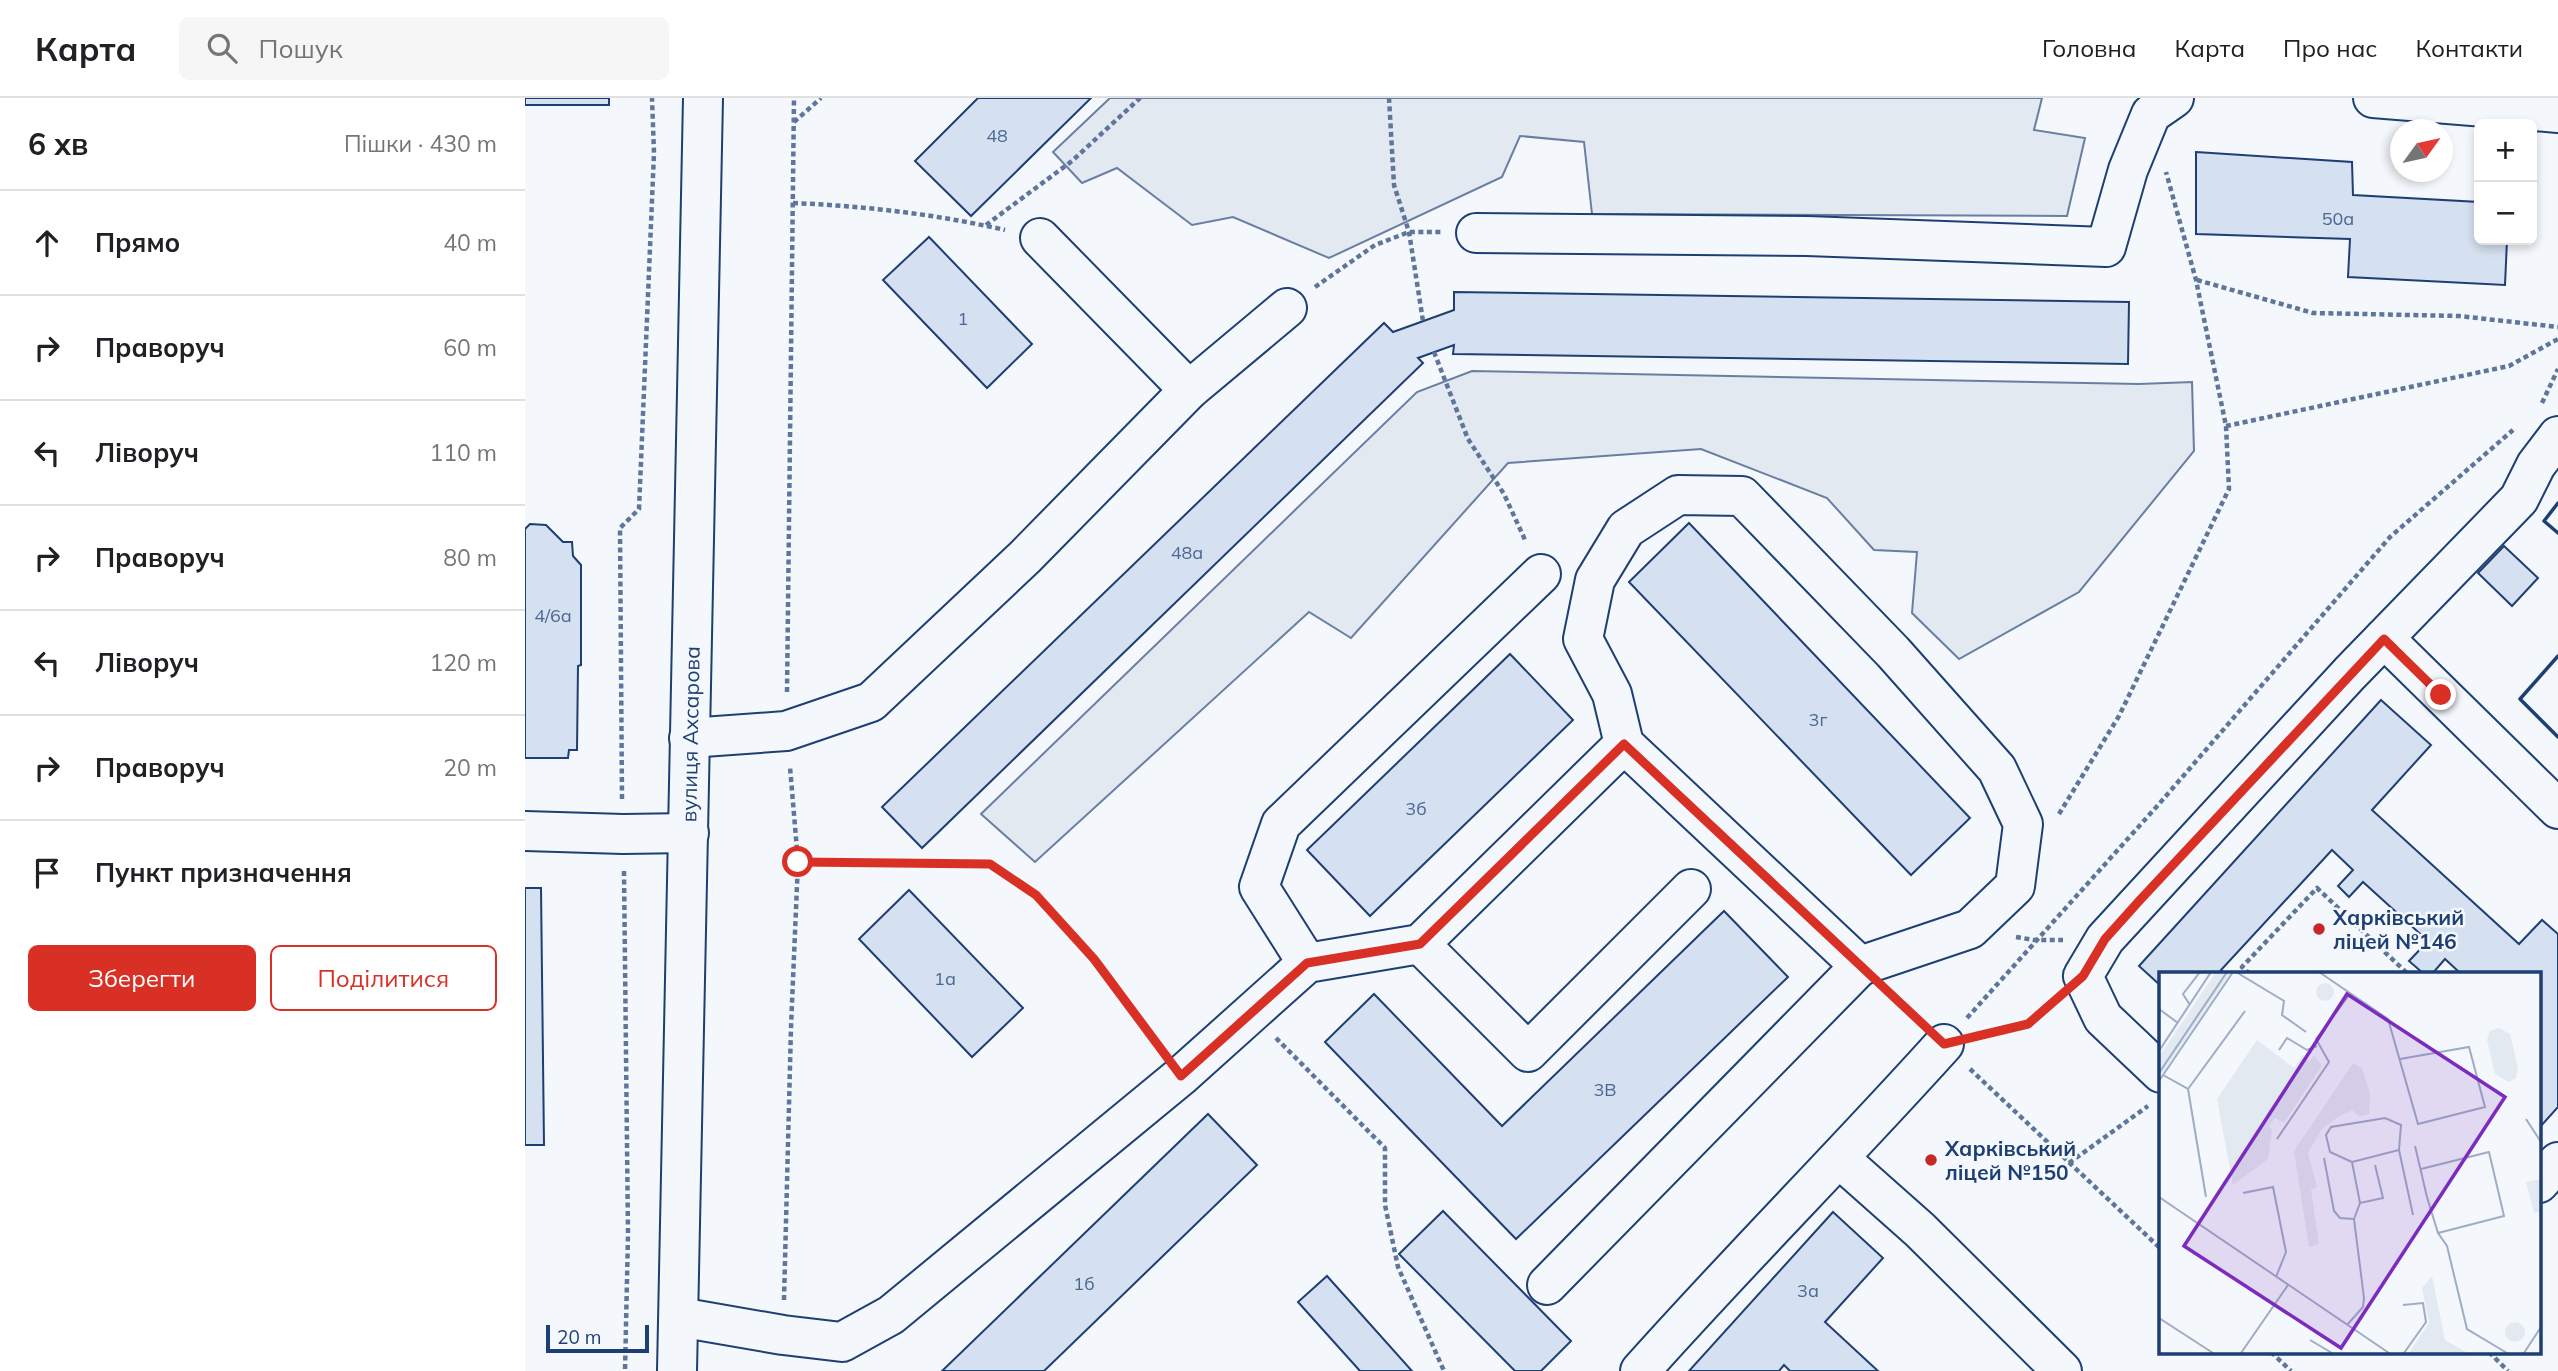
<!DOCTYPE html>
<html lang="uk">
<meta charset="utf-8">
<style>
body{margin:0;font-family:Mulish,sans-serif;background:#f6f6f6;color:#202124}
.controls{position:absolute;right:21px;top:21px;display:grid;overflow:hidden;border-radius:10px;box-shadow:0 4px 10px #0003}
.controls button{width:63px;height:63px;display:grid;place-items:center;padding:0;border:0;border-bottom:2px solid #e0e0e0;background:#fff;color:#202124;font:35px sans-serif}
.compass{position:absolute;left:1865px;top:21px;width:63px;height:63px;border-radius:50%;background:#fff;box-shadow:0 4px 10px #0003;rotate:57deg}
.scale{position:absolute;left:21px;bottom:18px;width:103px;box-sizing:border-box;padding-left:7px;border:4px solid #1d3f73;border-top:0;font-size:19px;line-height:24px;white-space:nowrap;color:#1d3f73;-webkit-text-stroke:5px #f4f7fb;paint-order:stroke}
.stop{position:absolute;width:21px;height:21px;margin:-16px;border:5px solid #d93025;border-radius:50%;background:#fff}
.stop.end{background:#d93025;border-color:#fff;box-shadow:0 2px 7px #0008}
.list{margin:0;padding:0;list-style:none}
h2{display:flex;justify-content:space-between;align-items:center;height:91px;margin:0;padding:0 28px;font-size:30px}
h2 small{font-size:23px;font-weight:400;color:#757577}
.list li{display:grid;grid-template-columns:46px 1fr auto;gap:21px;align-items:center;box-sizing:border-box;height:105px;padding:0 28px;border-top:2px solid #e0e0e0}
.list b{display:block;font-size:26px;white-space:nowrap}
.list em{font-size:23px;font-style:normal;color:#757577}
.actions{display:flex;gap:14px;padding:21px 28px}
.actions a{flex:1;padding:16px 0;border:2px solid #d93025;border-radius:10px;text-align:center;font-size:24px;color:#d93025}
.actions .main{background:#d93025;color:#fff}
.icon{flex:none;width:38px;height:38px;fill:none;stroke:currentColor;stroke-width:2;stroke-linecap:round;stroke-linejoin:round}
.map{position:relative;flex:none;width:2033px;height:1273px;overflow:hidden}
header{display:flex;align-items:center;gap:42px;box-sizing:border-box;height:98px;padding:0 35px;background:#fff;border-bottom:2px solid #e0e0e0}
header strong{font-size:33px}
nav{display:flex;gap:38px;margin-inline-start:auto;font-size:24px}
.search{width:490px;height:63px;background:#f6f6f6;display:flex;align-items:center;gap:18px;box-sizing:border-box;padding:0 24px;border-radius:10px;color:#757577;font-size:26px}
main{display:flex}
aside{flex:1;background:#fff}
.map>svg:first-child{display:block}
</style>
<header>
<strong>Карта</strong>
<div class="search"><svg class="icon" aria-label="search" viewBox="0 0 24 24"><circle cx="10" cy="10" r="6"/><path d="M15 15l6 6"/></svg>Пошук</div>
<nav><a>Головна</a><a>Карта</a><a>Про нас</a><a>Контакти</a></nav>
</header>
<main>
<aside>
<h2>6 хв<small>Пішки · 430 m</small></h2>
<ul class="list">
<li><svg class="icon" aria-label="ahead" viewBox="0 0 24 24"><path d="M12 20V5M6 11l6-6 6 6"/></svg><div><b>Прямо</b></div><em>40 m</em></li>
<li><svg class="icon" aria-label="right" viewBox="0 0 24 24"><path d="M7 20v-9h11M14 6l5 5-5 5"/></svg><div><b>Праворуч</b></div><em>60 m</em></li>
<li><svg class="icon" aria-label="left" viewBox="0 0 24 24"><path d="M17 20v-9H6M10 6l-5 5 5 5"/></svg><div><b>Ліворуч</b></div><em>110 m</em></li>
<li><svg class="icon" aria-label="right" viewBox="0 0 24 24"><path d="M7 20v-9h11M14 6l5 5-5 5"/></svg><div><b>Праворуч</b></div><em>80 m</em></li>
<li><svg class="icon" aria-label="left" viewBox="0 0 24 24"><path d="M17 20v-9H6M10 6l-5 5 5 5"/></svg><div><b>Ліворуч</b></div><em>120 m</em></li>
<li><svg class="icon" aria-label="right" viewBox="0 0 24 24"><path d="M7 20v-9h11M14 6l5 5-5 5"/></svg><div><b>Праворуч</b></div><em>20 m</em></li>
<li><svg class="icon" aria-label="arrive" viewBox="0 0 24 24"><path d="M6 21V4h12l-3 4 3 4H6"/></svg><div><b>Пункт призначення</b></div></li>
</ul>
<div class="actions"><a class="main">Зберегти</a><a>Поділитися</a></div>
</aside>
<div class="map">
<svg width="2033" height="1273" viewBox="0 0 2033 1273">
<rect width="100%" height="100%" fill="#f4f7fb"/>
<!-- green -->
<g fill="#e3e9f0" stroke="#687fa3" stroke-width="2">
<polygon points="585,0 1517,0 1509,32 1560,40 1542,118 1067,116 1059,44 995,38 977,79 804,160 708,119 667,127 592,70 557,85 528,54"/>
<polygon points="947,273 1614,286 1667,284 1669,353 1554,494 1434,561 1387,515 1392,454 1349,452 1302,400 1176,351 983,365 826,540 784,514 510,764 456,716 892,294"/>
</g>
<!-- building -->
<g fill="#d5e0f0" stroke="#1d3f73" stroke-width="2">
<rect x="0" y="0" width="84" height="7"/>
<polygon points="453,0 566,0 446,118 390,63"/>
<polygon points="1671,54 1827,64 1828,97 1954,104 1954,142 1982,142 1980,187 1823,179 1825,141 1671,136"/>
<polygon points="404,139 507,246 462,290 358,182"/>
<polygon points="929,194 1604,204 1603,266 928,256 929,247 893,260 898,265 397,750 357,709 859,225 868,234 929,212"/>
<polygon points="1164,425 1445,720 1386,777 1104,484"/>
<polygon points="5,426 21,427 38,444 47,444 48,458 56,467 56,567 53,568 52,652 44,652 43,660 0,660 0,431"/>
<polygon points="1979,448 2013,480 1987,508 1953,475"/>
<polygon points="985,556 1048,622 845,818 782,752"/>
<polygon points="1856,602 1906,647 1847,712 1994,846 2017,822 2033,836 2033,1009 2014,1030 2014,876 1932,876 1934,874 1920,861 1907,876 1899,876 1884,863 1903,843 1838,784 1824,799 1813,788 1828,772 1807,752 1696,872 1700,876 1636,876 1636,888 1614,868"/>
<polygon points="0,790 16,790 19,1047 0,1047"/>
<polygon points="384,792 498,910 447,959 334,841"/>
<polygon points="1199,813 1263,879 991,1141 800,944 849,896 977,1028"/>
<polygon points="683,1016 732,1067 519,1273 417,1273"/>
<polygon points="918,1113 1046,1243 1016,1273 990,1273 874,1156"/>
<polygon points="1308,1114 1358,1160 1300,1224 1353,1273 1265,1273 1259,1267 1254,1273 1164,1273"/>
<polygon points="802,1178 887,1273 835,1273 773,1204"/>
</g>
<g fill="none" stroke-linecap="round" stroke-linejoin="round">
<!-- minor casing -->
<g stroke="#1d3f73" stroke-width="42">
<g id="minor">
<polyline points="1848,0 2033,15"/>
<polyline points="951,135 1282,138 1581,149 1603,72 1626,16 1649,0"/>
<polyline points="664,292 762,210"/>
<polyline points="1859,540 2033,711"/>
<polyline points="164,640 261,633 346,604 500,459 664,292 515,140"/>
<polyline points="0,733 98,736 164,735"/>
<polyline points="895,846 1003,954 1166,791"/>
<polyline points="782,865 734,789 756,726 1016,476"/>
<polyline points="1636,975 1578,920 1558,878 1580,841 1825,575 1994,401 2011,367 2033,338"/>
<polyline points="1315,1061 1395,1132 1537,1273"/>
<polyline points="2014,1085 2033,1064"/>
<polyline points="1022,1187 1335,868"/>
<polyline points="154,1219 258,1237 317,1244 366,1217 656,978 782,865 895,846 1099,646 1335,868 1445,831 1490,788 1498,726 1472,671 1368,554 1217,398 1153,397 1101,431 1070,482 1058,541 1087,596 1099,646"/>
<path id="s1" d="M152,1273L178,0"/>
<path d="M1115,1273C1214,1162 1319,1057 1419,946"/>
</g>
</g>
<!-- path -->
<g stroke="#5e769c" stroke-width="4.5" stroke-dasharray="5 3.5" stroke-linecap="butt">
<polyline points="864,0 869,87 884,134 898,223"/>
<polyline points="269,24 296,0"/>
<path d="M268,105C339,108 410,116 480,132"/>
<polyline points="461,127 547,63 615,0"/>
<polyline points="1672,182 1788,215 1934,218 2033,229"/>
<polyline points="790,189 850,147 884,134 916,134"/>
<polyline points="909,254 943,341 979,396 1001,444"/>
<polyline points="2017,305 2033,271"/>
<polyline points="1701,328 1984,268 2033,241"/>
<polyline points="262,594 269,0"/>
<polyline points="97,701 95,430 114,411 129,55 127,0"/>
<polyline points="1534,716 1594,618 1704,391 1701,328 1671,182 1641,74"/>
<polyline points="273,764 465,766 511,797 569,861 634,949"/>
<polyline points="99,773 103,1136 100,1273"/>
<polyline points="1491,839 1509,842 1538,842"/>
<polyline points="1725,876 1717,869 1792,790 1883,876"/>
<polyline points="1366,897 1393,922"/>
<polyline points="1442,920 1634,706 1865,439 1988,332"/>
<polyline points="1454,937 1503,926 1530,903"/>
<polyline points="751,940 860,1050 860,1107 873,1169 919,1273"/>
<polyline points="1445,971 1636,1151"/>
<polyline points="1544,1065 1623,1008"/>
<polyline points="259,1202 266,929 273,764 265,669"/>
<polyline points="1746,1254 1766,1273"/>
<polyline points="1964,1254 1983,1273"/>
</g>
<!-- minor -->
<use href="#minor" stroke="#f4f7fb" stroke-width="38"/>
<!-- wall -->
<g stroke="#1d3f73" stroke-width="3.5">
<polyline points="2033,405 2019,423 2033,435"/>
<polyline points="2033,558 1995,601 2033,639"/>
</g>
</g>
<g fill="none" stroke-linecap="round" stroke-linejoin="round">
<!-- route -->
<polyline stroke="#d93025" stroke-width="9" points="273,764 465,766 511,797 569,861 656,978 782,865 895,846 1099,646 1419,946 1503,926 1558,878 1580,841 1615,802 1859,541 1916,597"/>
</g>
<!-- markers -->
<g fill="#c62828" stroke="#f4f7fb" stroke-width="2.5">
<circle cx="1794" cy="831" r="7"/>
<circle cx="1406" cy="1062" r="7"/>
</g>
<g text-anchor="middle" dominant-baseline="central" stroke-width="5" stroke-linejoin="round" paint-order="stroke">
<!-- number labels -->
<g font-size="18" fill="#4b6792">
<text x="472" y="37">48</text>
<text x="1813" y="120">50а</text>
<text x="438" y="220">1</text>
<text x="662" y="454">48а</text>
<text x="28" y="517">4/6а</text>
<text x="1293" y="621">3г</text>
<text x="891" y="710">3б</text>
<text x="420" y="880">1а</text>
<text x="1080" y="991">3В</text>
<text x="559" y="1185">1б</text>
<text x="1283" y="1192">3а</text>
</g>
<!-- street labels -->
<g font-size="21" fill="#1d3f73" stroke="#f4f7fb">
<text stroke="none"><textPath href="#s1" startOffset="637">вулиця Ахсарова</textPath></text>
</g>
<!-- poi labels -->
<g font-size="21" font-weight="bold" fill="#1d3f73" stroke="#f4f7fb" text-anchor="start">
<text x="1808" y="819">Харківський<tspan x="1808" dy="24">ліцей №146</tspan></text>
<text x="1420" y="1050">Харківський<tspan x="1420" dy="24">ліцей №150</tspan></text>
</g>
</g>
<!-- overview -->
<g transform="translate(1634 874)">
<rect width="382" height="382" fill="#f4f7fb"/>
<path d="M57,0H72L0,106V85ZM157 20a9 9 0 1 1 18 0a9 9 0 1 1-18 0ZM340,56L351,62L359,96L357,106L350,110L336,102L328,68L331,59ZM98,68L135,96L144,83L150,90L155,84L163,93L125,151L116,146L110,154L113,159L109,187L74,213L58,127ZM194,91L203,96L211,121L210,142L200,144L193,138L179,145L163,157L149,181L158,215L152,218L160,272L150,275L135,179ZM381,207V239L375,241L367,210ZM273,304L286,368L309,381H250L270,351L263,316ZM346 360a10 10 0 1 1 20 0a10 10 0 1 1-20 0Z" fill="#e3e9f0"/>
<path fill="none" stroke="#9eadc5" stroke-width="2" d="M77,0L125,29L123,43L147,60M160,0L229,47L259,152L326,135L310,75L241,87M31,33L24,22L41,0M0,37L19,51M120,78L128,66L148,78L158,74M0,79L52,0M0,101L68,0M4,103L29,117L47,225M0,109L74,0M29,117L86,39M367,147L382,170M118,167L170,90L157,67L191,22M256,174L268,225L279,261L345,244L330,180L262,197M240,178L254,243M165,186L175,239L181,246L195,247M84,221L114,215L127,280L117,305M0,225L230,381M201,231L224,226L216,193M279,261L288,274L308,357L348,381M244,333L264,331L267,350L245,381M0,346L54,381M188,353L204,335L205,326L195,247L201,231L193,190L240,178L242,153L226,146L172,155L167,163L171,180L193,190M151,368L173,381M82,381L129,313M365,381L382,355"/>
<path fill="#7b2cbf" fill-opacity="0.15" stroke="#7b2cbf" stroke-width="3.5" d="M188,22L346,125L182,376L25,274Z"/>
<rect width="382" height="382" fill="none" stroke="#1d3f73" stroke-width="3.5"/>
</g>
</svg>
<div class="controls">
<button>+</button>
<button>−</button>
</div>
<svg class="compass" viewBox="-18 -18 36 36"><path d="M0-13l5 13h-10z" fill="#e53935"/><path d="M0 13l5-13h-10z" fill="#757577"/></svg>
<div class="scale">20 m</div>
<div class="stop" style="left:273px;top:764px"></div>
<div class="stop end" style="left:1916px;top:597px"></div>
</div>
</main>
